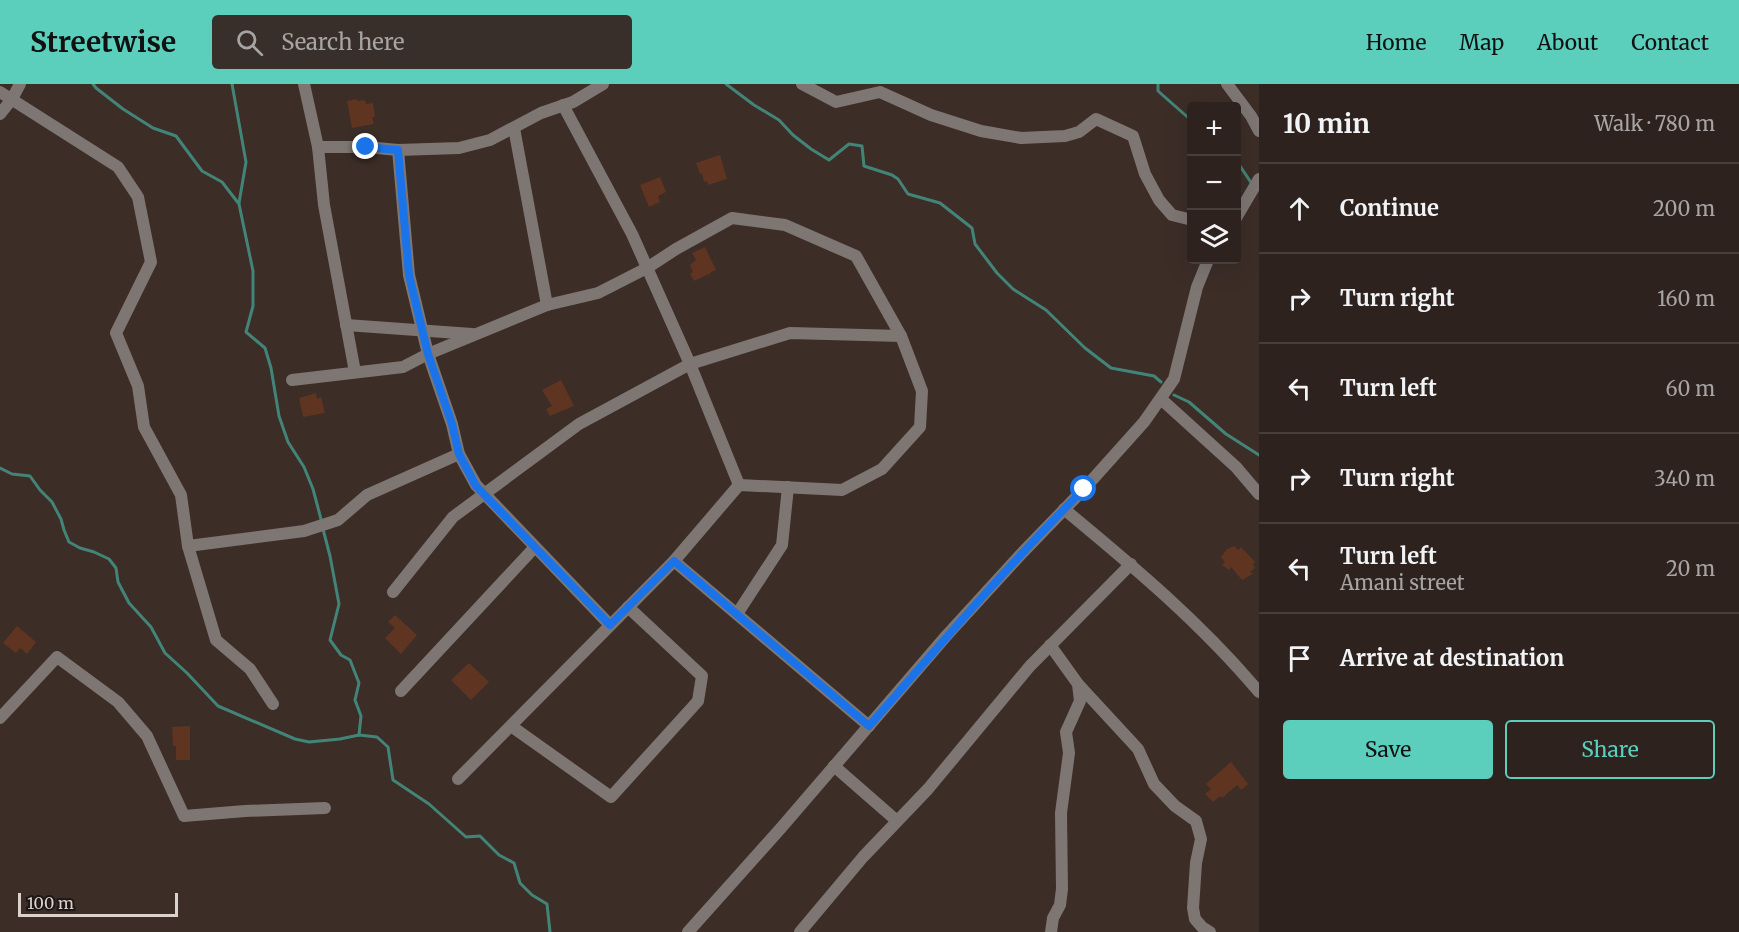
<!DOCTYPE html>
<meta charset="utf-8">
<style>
body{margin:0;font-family:Merriweather,serif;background:#392f2a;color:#f1f3f6}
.controls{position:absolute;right:18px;top:18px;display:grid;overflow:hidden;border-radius:6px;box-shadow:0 6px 24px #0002}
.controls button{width:54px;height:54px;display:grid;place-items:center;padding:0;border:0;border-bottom:2px solid #483f3b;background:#2d221d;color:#f1f3f6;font:30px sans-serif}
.scale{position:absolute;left:18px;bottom:15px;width:160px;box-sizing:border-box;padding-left:6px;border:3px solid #dbd1cd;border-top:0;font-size:16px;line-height:21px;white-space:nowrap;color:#dbd1cd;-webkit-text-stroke:4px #1e1714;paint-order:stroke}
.stop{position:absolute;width:18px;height:18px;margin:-14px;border:4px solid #1a73e8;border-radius:50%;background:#fff}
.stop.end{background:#1a73e8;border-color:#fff;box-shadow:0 2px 6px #0008}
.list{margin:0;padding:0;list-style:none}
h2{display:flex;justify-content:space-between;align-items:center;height:78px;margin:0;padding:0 24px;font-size:26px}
h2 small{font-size:20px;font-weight:400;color:#a7a4a4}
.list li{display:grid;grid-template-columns:39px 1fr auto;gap:18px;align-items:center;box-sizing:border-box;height:90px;padding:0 24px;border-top:2px solid #483f3b}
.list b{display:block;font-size:22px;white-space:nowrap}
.list p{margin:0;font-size:20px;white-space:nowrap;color:#a7a4a4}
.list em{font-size:20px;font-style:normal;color:#a7a4a4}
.actions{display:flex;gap:12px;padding:18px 24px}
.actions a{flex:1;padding:14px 0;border:2px solid #5bcebc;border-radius:6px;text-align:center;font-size:21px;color:#5bcebc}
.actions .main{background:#5bcebc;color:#111}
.icon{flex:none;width:33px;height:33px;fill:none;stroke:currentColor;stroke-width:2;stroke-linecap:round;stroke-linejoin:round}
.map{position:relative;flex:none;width:1259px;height:848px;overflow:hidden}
header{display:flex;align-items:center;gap:36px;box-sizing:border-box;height:84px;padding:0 30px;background:#5bcebc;color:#111}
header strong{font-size:28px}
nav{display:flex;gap:33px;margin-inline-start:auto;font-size:21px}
.search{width:420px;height:54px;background:#392f2a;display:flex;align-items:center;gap:15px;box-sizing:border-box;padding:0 21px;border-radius:6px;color:#a7a4a4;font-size:22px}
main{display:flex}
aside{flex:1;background:#2d221d}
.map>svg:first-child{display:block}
</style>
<header>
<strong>Streetwise</strong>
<div class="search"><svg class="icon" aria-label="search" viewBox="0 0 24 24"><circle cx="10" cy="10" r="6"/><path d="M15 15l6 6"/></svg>Search here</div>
<nav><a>Home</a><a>Map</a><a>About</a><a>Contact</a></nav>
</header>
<main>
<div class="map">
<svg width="1259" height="848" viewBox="0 0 1259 848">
<rect width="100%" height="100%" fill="#3c2d27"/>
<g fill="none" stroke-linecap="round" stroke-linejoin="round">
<!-- stream -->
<g stroke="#438479" stroke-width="3">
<polyline points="93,0 96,4 123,25 153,44 176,52 202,87 222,98 239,120 253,187 253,222 246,248 265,264 271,284 279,332 288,358 304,383 313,405 322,439"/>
<polyline points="232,0 246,78 239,119"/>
<polyline points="726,0 754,21 779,36 793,51 811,65 829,76 849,60 862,62 864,82 892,91 898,95 908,110 940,119 972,144 975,160 997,189 1013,205 1046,226 1085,264 1111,284 1154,292 1161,298"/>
<polyline points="1158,0 1158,7 1192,37"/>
<polyline points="1236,76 1252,100"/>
<polyline points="1174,311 1189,318 1226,350 1259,371"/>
<polyline points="0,384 12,390 30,392 40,406 52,418 61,435 64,446 69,458 80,464 94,468 109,475 116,484 118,498 129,519 151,543 165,569 187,589 218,622 295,655 309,658 340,655 359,651 377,653 388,663 393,696 429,720 466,753 480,752 499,771 514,779 520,799 532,811 547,820 550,848"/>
<polyline points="323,445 330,472 339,520 330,556 341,571 350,576 359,599 355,616 361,632 359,651"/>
</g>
</g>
<!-- building -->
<g fill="#5f3421">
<polygon points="357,15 357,17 365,16 366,20 373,19 375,33 372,33 374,40 352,44 347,17"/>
<polygon points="720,71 727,95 708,101 707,97 704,98 702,89 700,90 696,79"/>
<polygon points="660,93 666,108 658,112 660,118 649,123 640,101"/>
<polygon points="705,163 716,186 711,188 711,189 694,197 690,190 693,188 690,181 696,176 692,169"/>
<polygon points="561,296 574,322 550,332 546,325 552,322 542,306"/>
<polygon points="316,309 317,315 321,313 325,329 303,333 299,314"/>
<polygon points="1234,462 1238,466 1241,463 1255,478 1253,480 1255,484 1250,488 1253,490 1242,496 1231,483 1229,486 1222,481 1225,478 1221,473 1227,465"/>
<polygon points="395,531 417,551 401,570 385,554 395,544 388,538"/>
<polygon points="17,542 36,558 27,570 20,564 16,569 3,559"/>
<polygon points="469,579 489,598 471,616 451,596"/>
<polygon points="190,642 190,676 176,676 176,662 173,662 172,643"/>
<polygon points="1231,678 1248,700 1241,706 1237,701 1222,714 1220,712 1213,718 1205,710 1211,705 1206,700"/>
</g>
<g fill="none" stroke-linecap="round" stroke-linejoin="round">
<!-- minor -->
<g stroke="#7e7673" stroke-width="12">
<polyline points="304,0 318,63 366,63 398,66 459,64 490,56 541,29 573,18 603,0"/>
<polyline points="802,0 836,18 880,8 931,31 981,47 1021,54 1065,52 1079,48 1096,35 1133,52 1145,90 1159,116 1172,131 1192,136"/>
<polyline points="1227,0 1251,32 1259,47"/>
<polyline points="0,8 118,83 138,113 151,178 116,249 138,302 144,343 181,411 188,462 216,556 250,585 273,620"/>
<polyline points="0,30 12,15 20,0"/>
<polyline points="514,44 547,221"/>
<polyline points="318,63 324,121 355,288"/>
<polyline points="398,66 409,191 428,270 452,340 459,370 476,401 610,541"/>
<polyline points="1236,134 1259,95"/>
<polyline points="346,241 472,250"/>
<polyline points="292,296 403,283 428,270 547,221 598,209 647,184 676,165 732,134 785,141 856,172 901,252 922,307 920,343 882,385 842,406 739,401"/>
<polyline points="1161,315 1236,383 1259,410"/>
<path d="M1064,425C1133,482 1201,539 1259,608"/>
<polyline points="188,462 304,447 338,436 367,411 459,370"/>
<polyline points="674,477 869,642"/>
<polyline points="393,508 453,433 579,340 690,280 790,249 901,252"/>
<polyline points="737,530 782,461 788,403"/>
<polyline points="1050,561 1078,600 1080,617 1066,648 1069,669 1061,729 1062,805 1060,821 1053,834 1051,848"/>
<polyline points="1078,600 1138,665 1154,700 1175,722 1196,737 1201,755 1196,779 1193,824 1195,835 1202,843 1210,848"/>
<polyline points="401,607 535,463"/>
<polyline points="0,634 57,573 118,618 147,652 184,732 245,727 325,724"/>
<polyline points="511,642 611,713 698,617 702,592 628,523"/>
<polyline points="834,682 897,737"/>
<polyline points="458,695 674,477 739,401 690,280 632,150 563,21"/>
<polyline points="688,848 781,744 947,551 1023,468 1084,405 1144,338 1174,295 1197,203 1208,176"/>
<polyline points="800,848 863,773 928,705 1030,582 1131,480"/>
</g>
</g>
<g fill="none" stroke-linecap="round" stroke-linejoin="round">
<!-- route -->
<path stroke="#1a73e8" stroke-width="8" d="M366,63L398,66L409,191L428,270L452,340L459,370L476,402L610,541L674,477L869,642C939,562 1008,481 1084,405"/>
</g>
</svg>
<div class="controls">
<button>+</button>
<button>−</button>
<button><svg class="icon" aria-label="layers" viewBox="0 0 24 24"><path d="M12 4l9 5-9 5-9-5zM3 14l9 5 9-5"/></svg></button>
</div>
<div class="scale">100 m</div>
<div class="stop" style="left:1084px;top:405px"></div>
<div class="stop end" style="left:366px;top:63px"></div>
</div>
<aside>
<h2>10 min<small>Walk · 780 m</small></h2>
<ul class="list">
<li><svg class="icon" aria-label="ahead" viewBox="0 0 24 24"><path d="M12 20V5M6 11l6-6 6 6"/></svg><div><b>Continue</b></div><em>200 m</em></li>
<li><svg class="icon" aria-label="right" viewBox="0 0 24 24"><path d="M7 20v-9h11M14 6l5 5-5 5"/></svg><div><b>Turn right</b></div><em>160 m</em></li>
<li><svg class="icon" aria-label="left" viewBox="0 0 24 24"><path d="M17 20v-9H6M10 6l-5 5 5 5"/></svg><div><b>Turn left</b></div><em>60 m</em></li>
<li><svg class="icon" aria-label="right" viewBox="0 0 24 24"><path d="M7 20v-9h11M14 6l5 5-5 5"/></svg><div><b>Turn right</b></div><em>340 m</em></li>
<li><svg class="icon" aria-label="left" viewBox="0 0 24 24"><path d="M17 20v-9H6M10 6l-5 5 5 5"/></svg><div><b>Turn left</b><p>Amani street</p></div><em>20 m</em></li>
<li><svg class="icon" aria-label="arrive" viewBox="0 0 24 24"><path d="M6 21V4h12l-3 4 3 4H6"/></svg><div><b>Arrive at destination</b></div></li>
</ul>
<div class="actions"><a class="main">Save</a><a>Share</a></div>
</aside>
</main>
